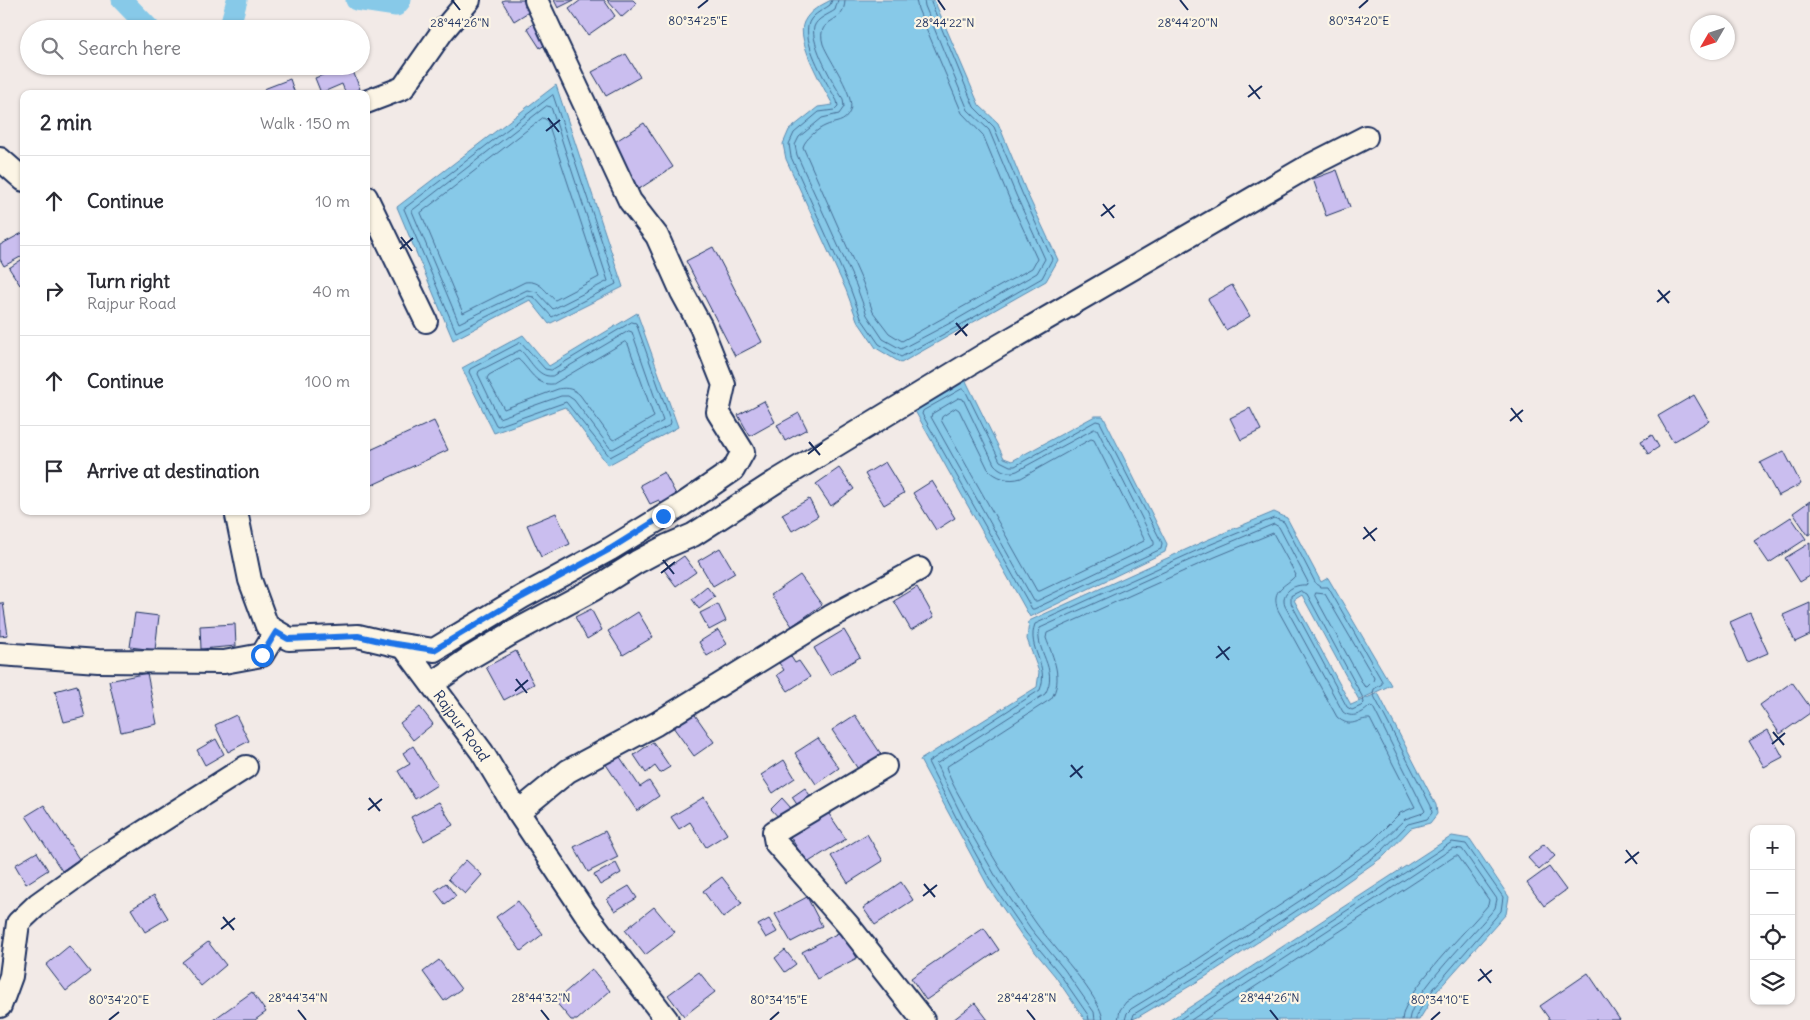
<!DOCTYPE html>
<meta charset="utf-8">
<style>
body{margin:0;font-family:Delius,sans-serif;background:#f2f2f3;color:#2b2b33}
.controls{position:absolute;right:15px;bottom:15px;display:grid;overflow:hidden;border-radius:10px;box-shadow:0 1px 4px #0004}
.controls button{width:45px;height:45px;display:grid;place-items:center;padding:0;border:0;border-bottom:1px solid #e1e1e2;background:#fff;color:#2b2b33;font:25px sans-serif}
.compass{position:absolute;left:1690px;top:15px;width:45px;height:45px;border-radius:50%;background:#fff;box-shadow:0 1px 4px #0004;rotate:231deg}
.stop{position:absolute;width:15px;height:15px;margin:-11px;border:4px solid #1a73e8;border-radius:50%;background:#fff}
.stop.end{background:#1a73e8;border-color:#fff;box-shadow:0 1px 5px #0008}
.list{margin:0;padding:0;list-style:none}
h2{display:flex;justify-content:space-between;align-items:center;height:65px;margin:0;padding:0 20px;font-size:21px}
h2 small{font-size:16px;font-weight:400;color:#7c7c81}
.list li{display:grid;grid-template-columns:32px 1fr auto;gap:15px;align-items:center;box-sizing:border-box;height:90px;padding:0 20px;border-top:1px solid #e1e1e2}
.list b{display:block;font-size:19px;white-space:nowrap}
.list p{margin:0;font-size:16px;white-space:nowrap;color:#7c7c81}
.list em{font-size:16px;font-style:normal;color:#7c7c81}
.icon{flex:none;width:28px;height:28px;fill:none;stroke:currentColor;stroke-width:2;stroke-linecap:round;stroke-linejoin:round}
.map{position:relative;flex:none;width:1810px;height:1020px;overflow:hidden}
.search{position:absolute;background:#fff;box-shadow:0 1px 4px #0004;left:20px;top:20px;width:350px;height:55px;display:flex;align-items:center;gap:12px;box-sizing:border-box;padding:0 18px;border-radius:28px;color:#7c7c81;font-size:19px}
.panel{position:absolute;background:#fff;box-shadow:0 1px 4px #0004;left:20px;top:90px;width:350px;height:425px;border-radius:10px}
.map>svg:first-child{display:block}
</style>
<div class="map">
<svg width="1810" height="1020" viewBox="0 0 1810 1020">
<rect width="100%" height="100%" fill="#f2eae7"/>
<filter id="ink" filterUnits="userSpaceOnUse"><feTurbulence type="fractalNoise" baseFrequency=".02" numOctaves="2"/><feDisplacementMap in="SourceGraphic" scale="10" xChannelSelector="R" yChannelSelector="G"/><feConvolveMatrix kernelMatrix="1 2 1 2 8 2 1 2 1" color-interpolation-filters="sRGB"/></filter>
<g filter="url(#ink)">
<!-- water -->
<g fill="#87c9e8" stroke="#5c8bb1">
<path d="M831,0H934L979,105L998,123L1026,191L1058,260L1046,281L901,363L876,348L857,320L846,290L786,159L783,144L789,130L818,107L833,105C824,88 795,40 804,22C810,10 820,6 831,0Z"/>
<polygon points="556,85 623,287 549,324 530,300 453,340 397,207"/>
<polygon points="637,313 678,427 608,465 565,407 494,433 462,368 523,335 549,366"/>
<polygon points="966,381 1004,458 1012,461 1095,416 1103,416 1167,544 1165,552 1030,617 915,411"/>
<polygon points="1274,512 1287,518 1321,582 1328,578 1391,685 1359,700 1302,595 1294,600 1351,705 1378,693 1436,805 1437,814 1430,823 1411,828 1384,856 1308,909 1205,977 1138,1017 1129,1020 1085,1020 1055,976 1022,936 989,888 920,760 1037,687 1039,672 1027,639 1029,621 1207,540"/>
<polygon points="1452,836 1470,839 1509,897 1506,914 1437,991 1419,1020 1170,1020"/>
</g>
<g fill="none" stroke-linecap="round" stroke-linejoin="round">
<!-- shore -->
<g stroke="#466d95" stroke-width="1">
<path d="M832,0L830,5C822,11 810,15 808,26C804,47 827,83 837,101L838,106L834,110L819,112L794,133L789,144L791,157L850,288L861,318L879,344L901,357L957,327L1042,278L1052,259L1022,193L994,127L974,107L930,0"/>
<path d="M838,0L835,10C828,15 817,18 814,27C810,44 834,84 843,99L844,107L839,114L822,118L799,137L795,145L797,155L856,285L867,315L883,339L901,349L954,321L1037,273L1045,259L1016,195L989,130L968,110L925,6L924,0"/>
<path d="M845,0C845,26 815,16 823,44C829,60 856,96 850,111C845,124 835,121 825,126C818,129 805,139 803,147L863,283L873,312L889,333L902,341L1032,268L1037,259L1009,198L983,135L962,113L918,9L916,0"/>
<polygon points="553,95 616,284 552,317 534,297 528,296 456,332 404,209"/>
<polygon points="547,106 551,107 608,281 553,309 537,292 527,290 459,323 412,211"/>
<path d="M543,118L547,120L599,277L555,300C545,292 541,280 525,282L463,313L421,213Z"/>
<polygon points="632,322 636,323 671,422 670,425 610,457 566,402 498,426 496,425 469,372 470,369 521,342 545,369 551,370"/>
<path d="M629,331L632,332L663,421L613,449L610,448L574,400L568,396H561L499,418L478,374L479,371L520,350C530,358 537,378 552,376Z"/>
<path d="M625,342L628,344L654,417L614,440L612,439L580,395C574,389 567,387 558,389L504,409L487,378L489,375L518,359C530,369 535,386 553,384Z"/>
<polygon points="962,389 965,390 1000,461 1010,466 1015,466 1096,421 1100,422 1162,543 1161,549 1034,609 1032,609 922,414 923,411"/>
<path d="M959,398L963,399L994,464C1000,471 1009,474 1017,471L1094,429H1097L1154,542V545L1037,601H1034L931,417L932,414Z"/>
<path d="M956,408L959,410L988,469C996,478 1009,482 1021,478L1091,439L1094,440L1144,539V541L1040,591H1037L941,420L942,417Z"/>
<polygon points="1301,591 1307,594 1363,698 1364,703 1361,706 1352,710 1347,707 1291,603 1291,596"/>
<polygon points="1316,593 1325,594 1374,678 1373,681 1367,687 1364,686 1315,596"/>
<path d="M1089,1020L1088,1015L1059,973L1026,933L993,885L963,831L928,762L1040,690C1050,664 1026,649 1035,624L1209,545L1274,518L1284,522L1316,584L1320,587H1328L1382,681V684L1374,689L1373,694L1431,806L1432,813L1427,819L1408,824L1381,852L1305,905L1202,973L1134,1014L1132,1020"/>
<path d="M1095,1020L1094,1012L1064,969L1031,929L999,882L968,828L936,764L1045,694C1060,668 1033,650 1040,628L1212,550L1274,524L1279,527L1308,582L1306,585C1294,584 1280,592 1285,606L1343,712C1352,719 1362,714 1370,706L1373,707L1425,811L1423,813L1405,819L1376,847L1301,900L1199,967L1131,1009L1127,1013L1125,1020"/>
<path d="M1103,1020C1102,998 1050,943 1036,923C1010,886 987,848 966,808C959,795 950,781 946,767L1051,699C1064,679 1053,657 1046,638L1047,633L1215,557L1273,533L1296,575C1286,587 1270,588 1278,610L1337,717C1352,730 1357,718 1370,719L1415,807L1400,813L1372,841L1297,894L1195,961L1126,1002L1120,1010L1118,1020"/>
<polyline points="1179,1020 1452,842 1466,844 1503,897 1501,911 1434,988 1416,1016 1416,1020"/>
<path d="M1191,1020L1453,848L1462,849L1497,899L1495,908C1477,931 1411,994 1409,1020"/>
<path d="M1204,1020L1455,856H1458L1489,900L1488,905C1469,929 1403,991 1402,1020"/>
</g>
<!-- canal -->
<g stroke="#87c9e8" stroke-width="21">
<polyline points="122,0 150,29"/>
<polyline points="356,0 396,6 401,0"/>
<polyline points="229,29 237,0"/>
</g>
</g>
<!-- building -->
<g fill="#cabeef" stroke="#1b2f5e">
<polygon points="504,0 530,0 535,8 514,21 502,1"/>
<polygon points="554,0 574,0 558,8"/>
<polygon points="581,0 604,0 615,16 588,35 569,9"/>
<polygon points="607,0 633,0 637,4 622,17"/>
<polygon points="539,20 552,41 540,48 527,28"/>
<polygon points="626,54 640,77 606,96 592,72"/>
<polygon points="345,66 351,66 360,89 346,94 342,84 321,93 315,78"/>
<polygon points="290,79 295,94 266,94 264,89"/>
<polygon points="644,123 673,167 639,189 610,145"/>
<polygon points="1337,170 1350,207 1326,216 1313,179"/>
<polygon points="24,232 24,255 4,266 0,259 0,245"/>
<polygon points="713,247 762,342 735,356 686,261"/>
<polygon points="24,258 24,282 20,285 9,268"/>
<polygon points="1232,285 1250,316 1226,330 1208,299"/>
<polygon points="1694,395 1709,421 1673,442 1658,416"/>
<polygon points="764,401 775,422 750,436 738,415"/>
<polygon points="1250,408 1261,430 1241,440 1230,418"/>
<polygon points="799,413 807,429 785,441 777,425"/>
<polygon points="434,421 448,450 366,488 366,452"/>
<polygon points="1652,435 1659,447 1648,454 1641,441"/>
<polygon points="1784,451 1801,484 1778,496 1760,463"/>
<polygon points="885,462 904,493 884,505 865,474"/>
<polygon points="839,468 854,489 831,506 816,484"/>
<polygon points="664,472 678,498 663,507 659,500 650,504 640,485"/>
<polygon points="932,481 955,518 936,530 913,493"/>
<polygon points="809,499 818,516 792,531 782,514"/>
<polygon points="1810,501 1810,534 1808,535 1793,513"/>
<polygon points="556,513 570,544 541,557 527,525"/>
<polygon points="1791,517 1806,539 1769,563 1754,541"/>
<polygon points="1810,543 1810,576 1800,582 1785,558"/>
<polygon points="720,548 735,573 713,586 698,561"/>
<polygon points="684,556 696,572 676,586 664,570"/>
<polygon points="800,575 822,605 792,626 771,595"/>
<polygon points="707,587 715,597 699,609 692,599"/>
<polygon points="917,587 934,617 911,630 894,601"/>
<polygon points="0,603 3,603 8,635 0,636"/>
<polygon points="1810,603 1810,635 1795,642 1783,615"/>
<polygon points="718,604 726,621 709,630 700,613"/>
<polygon points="591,609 602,630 587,639 575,617"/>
<polygon points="638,612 653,637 623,655 608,631"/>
<polygon points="135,613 159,616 155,650 130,647"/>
<polygon points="1750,613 1768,653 1747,662 1730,622"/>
<polygon points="235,624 236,646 201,649 200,626"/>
<polygon points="718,630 727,644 707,656 699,642"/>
<polygon points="844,630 860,657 830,675 814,648"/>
<polygon points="516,651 534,684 504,700 486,667"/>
<polygon points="788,652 795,663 799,661 810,677 788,691 777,675 784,670 777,660"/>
<polygon points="147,673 157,724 121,732 109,681"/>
<polygon points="1792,682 1810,707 1810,713 1780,734 1760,705"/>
<polygon points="77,685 85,717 64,722 55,691"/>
<polygon points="420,707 433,724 413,740 400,723"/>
<polygon points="693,712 714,742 694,756 673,727"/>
<polygon points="236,715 249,741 228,752 215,725"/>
<polygon points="855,715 883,757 860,772 832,730"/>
<polygon points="1768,730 1783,757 1764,767 1749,741"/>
<polygon points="818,738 839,768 816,784 795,753"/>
<polygon points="216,739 224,754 205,765 197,750"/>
<polygon points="653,742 670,767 660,773 655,766 646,773 634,755"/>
<polygon points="413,746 437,785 415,799 398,771 410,764 403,753"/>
<polygon points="616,751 640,787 649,781 659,796 637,811 603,760"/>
<polygon points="784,760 795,778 773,793 761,775"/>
<polygon points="805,788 811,797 798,806 792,797"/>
<polygon points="704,797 727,834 706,847 690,822 679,829 671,817"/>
<polygon points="782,798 791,808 780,819 771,809"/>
<polygon points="439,802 453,825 424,841 411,817"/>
<polygon points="44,805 79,859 62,871 26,816"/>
<polygon points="827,811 846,839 807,863 789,835"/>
<polygon points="605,831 618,857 588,872 574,847"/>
<polygon points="867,834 883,861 848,883 831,856"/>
<polygon points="1544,844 1555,856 1539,870 1528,858"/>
<polygon points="37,852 48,870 26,884 15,865"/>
<polygon points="466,860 482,875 465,894 448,879"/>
<polygon points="616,863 621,873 600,885 594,875"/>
<polygon points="1549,867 1566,890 1544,906 1527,883"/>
<polygon points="722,877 742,903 723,918 703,891"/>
<polygon points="901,882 913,900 875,925 863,908"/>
<polygon points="446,883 456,896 445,904 435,891"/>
<polygon points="629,886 637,898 615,911 607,899"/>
<polygon points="154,895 168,918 145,932 131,909"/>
<polygon points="807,897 822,926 791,942 775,914"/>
<polygon points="518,901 543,934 521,951 496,917"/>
<polygon points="654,907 675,932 645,955 625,930"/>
<polygon points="769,919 777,932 766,938 758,925"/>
<polygon points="984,928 999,950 926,1000 911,978"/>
<polygon points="842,931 857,958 817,979 802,952"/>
<polygon points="208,942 226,965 201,986 182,962"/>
<polygon points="69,946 90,972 66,991 46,965"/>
<polygon points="785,950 796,964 785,972 775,958"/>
<polygon points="439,960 461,989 444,1001 423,972"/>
<polygon points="592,969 610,991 577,1020 571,1020 555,1001"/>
<polygon points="699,972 715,992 684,1016 668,995"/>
<polygon points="1588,973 1620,1020 1550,1020 1540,1006"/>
<polygon points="252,992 266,1012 255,1020 213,1020"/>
<polygon points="975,1003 988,1020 953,1020"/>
</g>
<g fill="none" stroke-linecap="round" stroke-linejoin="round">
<!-- minor casing -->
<g stroke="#1b2f5e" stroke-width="26">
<g id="minor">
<polyline points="366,102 403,88 442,32 469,0"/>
<polyline points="0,159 24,180"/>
<polyline points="366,197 426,321"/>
<path id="s1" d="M236,511L250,580L267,626L289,639L358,636L404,647L482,752L518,812L586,914L667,1020"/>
<polyline points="389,643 434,650 522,597 610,549 682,505 733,470 743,452 718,412 724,385 701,327 682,292 657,236 630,201 536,0"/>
<polyline points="0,654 98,661 224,662 262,655 276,632"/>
<polyline points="432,684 471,657 512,633 594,589 637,562 667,546 693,535 775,482 999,346 1307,167 1366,137"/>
<polyline points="885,766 774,832 776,843 848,925 923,1020"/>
<polyline points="518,812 568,771 656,724 830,617 919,569"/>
<polyline points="0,1006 11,976 18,923 38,904 95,863 246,767"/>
</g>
</g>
<!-- minor -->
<use href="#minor" stroke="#fcf5e5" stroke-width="22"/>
</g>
</g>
<g fill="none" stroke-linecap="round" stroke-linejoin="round" filter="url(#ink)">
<!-- route -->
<polyline stroke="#1a73e8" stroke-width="6" points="262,655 276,632 288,639 358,636 389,643 434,650 522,597 610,549 663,516"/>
</g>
<!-- ticks -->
<path fill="none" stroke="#1b2f5e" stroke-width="2" d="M452,0L460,10M938,0L945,10M1180,0L1188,10M698,8L708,0M1359,8L1368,0M1249,85L1260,99M1248,97L1262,86M548,118L559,132M546,131L560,120M1103,204L1114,218M1101,216L1115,205M401,237L412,251M400,249L413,238M1658,290L1669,303M1657,302L1670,291M956,323L967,336M955,335L968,324M1511,408L1522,422M1510,421L1523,410M809,442L820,455M808,454L822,443M1364,527L1375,541M1363,539L1377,528M663,560L674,574M661,573L675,562M1218,646L1229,660M1216,658L1230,647M516,679L527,693M515,691L528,680M1773,732L1784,745M1772,744L1785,733M1071,765L1082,778M1070,777L1083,766M369,798L380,811M368,810L382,799M1626,850L1637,864M1625,863L1639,852M924,884L935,897M923,896L937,885M223,917L234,930M221,929L235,918M1480,969L1491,983M1478,981L1492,970M298,1010L306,1020M541,1010L549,1020M1027,1010L1035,1020M1270,1010L1278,1020M109,1020L119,1012M770,1020L779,1012M1431,1020L1440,1012"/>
<g text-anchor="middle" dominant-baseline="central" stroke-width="4.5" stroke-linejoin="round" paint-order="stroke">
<!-- street labels -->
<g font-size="15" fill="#1b2f5e" stroke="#fcf5e5">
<text stroke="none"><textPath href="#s1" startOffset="359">Rajpur Road</textPath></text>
</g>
</g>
<g font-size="12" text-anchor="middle" fill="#1b2f5e" stroke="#fcf5e5" stroke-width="4.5" stroke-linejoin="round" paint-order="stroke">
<text x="698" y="25">80°34'25"E</text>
<text x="1359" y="25">80°34'20"E</text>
<text x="460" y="27">28°44'26"N</text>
<text x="945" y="27">28°44'22"N</text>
<text x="1188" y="27">28°44'20"N</text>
<text x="298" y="1002">28°44'34"N</text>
<text x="541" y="1002">28°44'32"N</text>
<text x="1027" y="1002">28°44'28"N</text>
<text x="1270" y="1002">28°44'26"N</text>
<text x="119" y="1004">80°34'20"E</text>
<text x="779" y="1004">80°34'15"E</text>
<text x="1440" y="1004">80°34'10"E</text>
</g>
</svg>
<div class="controls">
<button>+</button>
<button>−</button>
<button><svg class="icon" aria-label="locate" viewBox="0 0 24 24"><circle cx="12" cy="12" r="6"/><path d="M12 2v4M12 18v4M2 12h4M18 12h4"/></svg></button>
<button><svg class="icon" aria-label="layers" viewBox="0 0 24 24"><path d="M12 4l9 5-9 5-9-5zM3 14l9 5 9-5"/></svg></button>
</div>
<svg class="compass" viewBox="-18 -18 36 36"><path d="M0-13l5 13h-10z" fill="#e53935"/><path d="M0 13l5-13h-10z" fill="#7c7c81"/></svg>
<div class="stop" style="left:262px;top:655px"></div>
<div class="stop end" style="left:663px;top:516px"></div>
<div class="search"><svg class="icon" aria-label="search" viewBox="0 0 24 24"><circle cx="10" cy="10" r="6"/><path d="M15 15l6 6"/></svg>Search here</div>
<section class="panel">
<h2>2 min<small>Walk · 150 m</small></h2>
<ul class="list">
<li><svg class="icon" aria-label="ahead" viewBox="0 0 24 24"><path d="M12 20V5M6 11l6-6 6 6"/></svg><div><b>Continue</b></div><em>10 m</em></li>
<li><svg class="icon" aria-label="right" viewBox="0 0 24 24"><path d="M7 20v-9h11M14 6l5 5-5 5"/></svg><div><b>Turn right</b><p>Rajpur Road</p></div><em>40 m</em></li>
<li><svg class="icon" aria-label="ahead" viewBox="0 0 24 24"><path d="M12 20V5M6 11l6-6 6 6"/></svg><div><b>Continue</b></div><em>100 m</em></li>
<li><svg class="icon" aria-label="arrive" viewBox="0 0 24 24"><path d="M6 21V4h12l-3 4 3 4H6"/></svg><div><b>Arrive at destination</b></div></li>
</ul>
</section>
</div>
